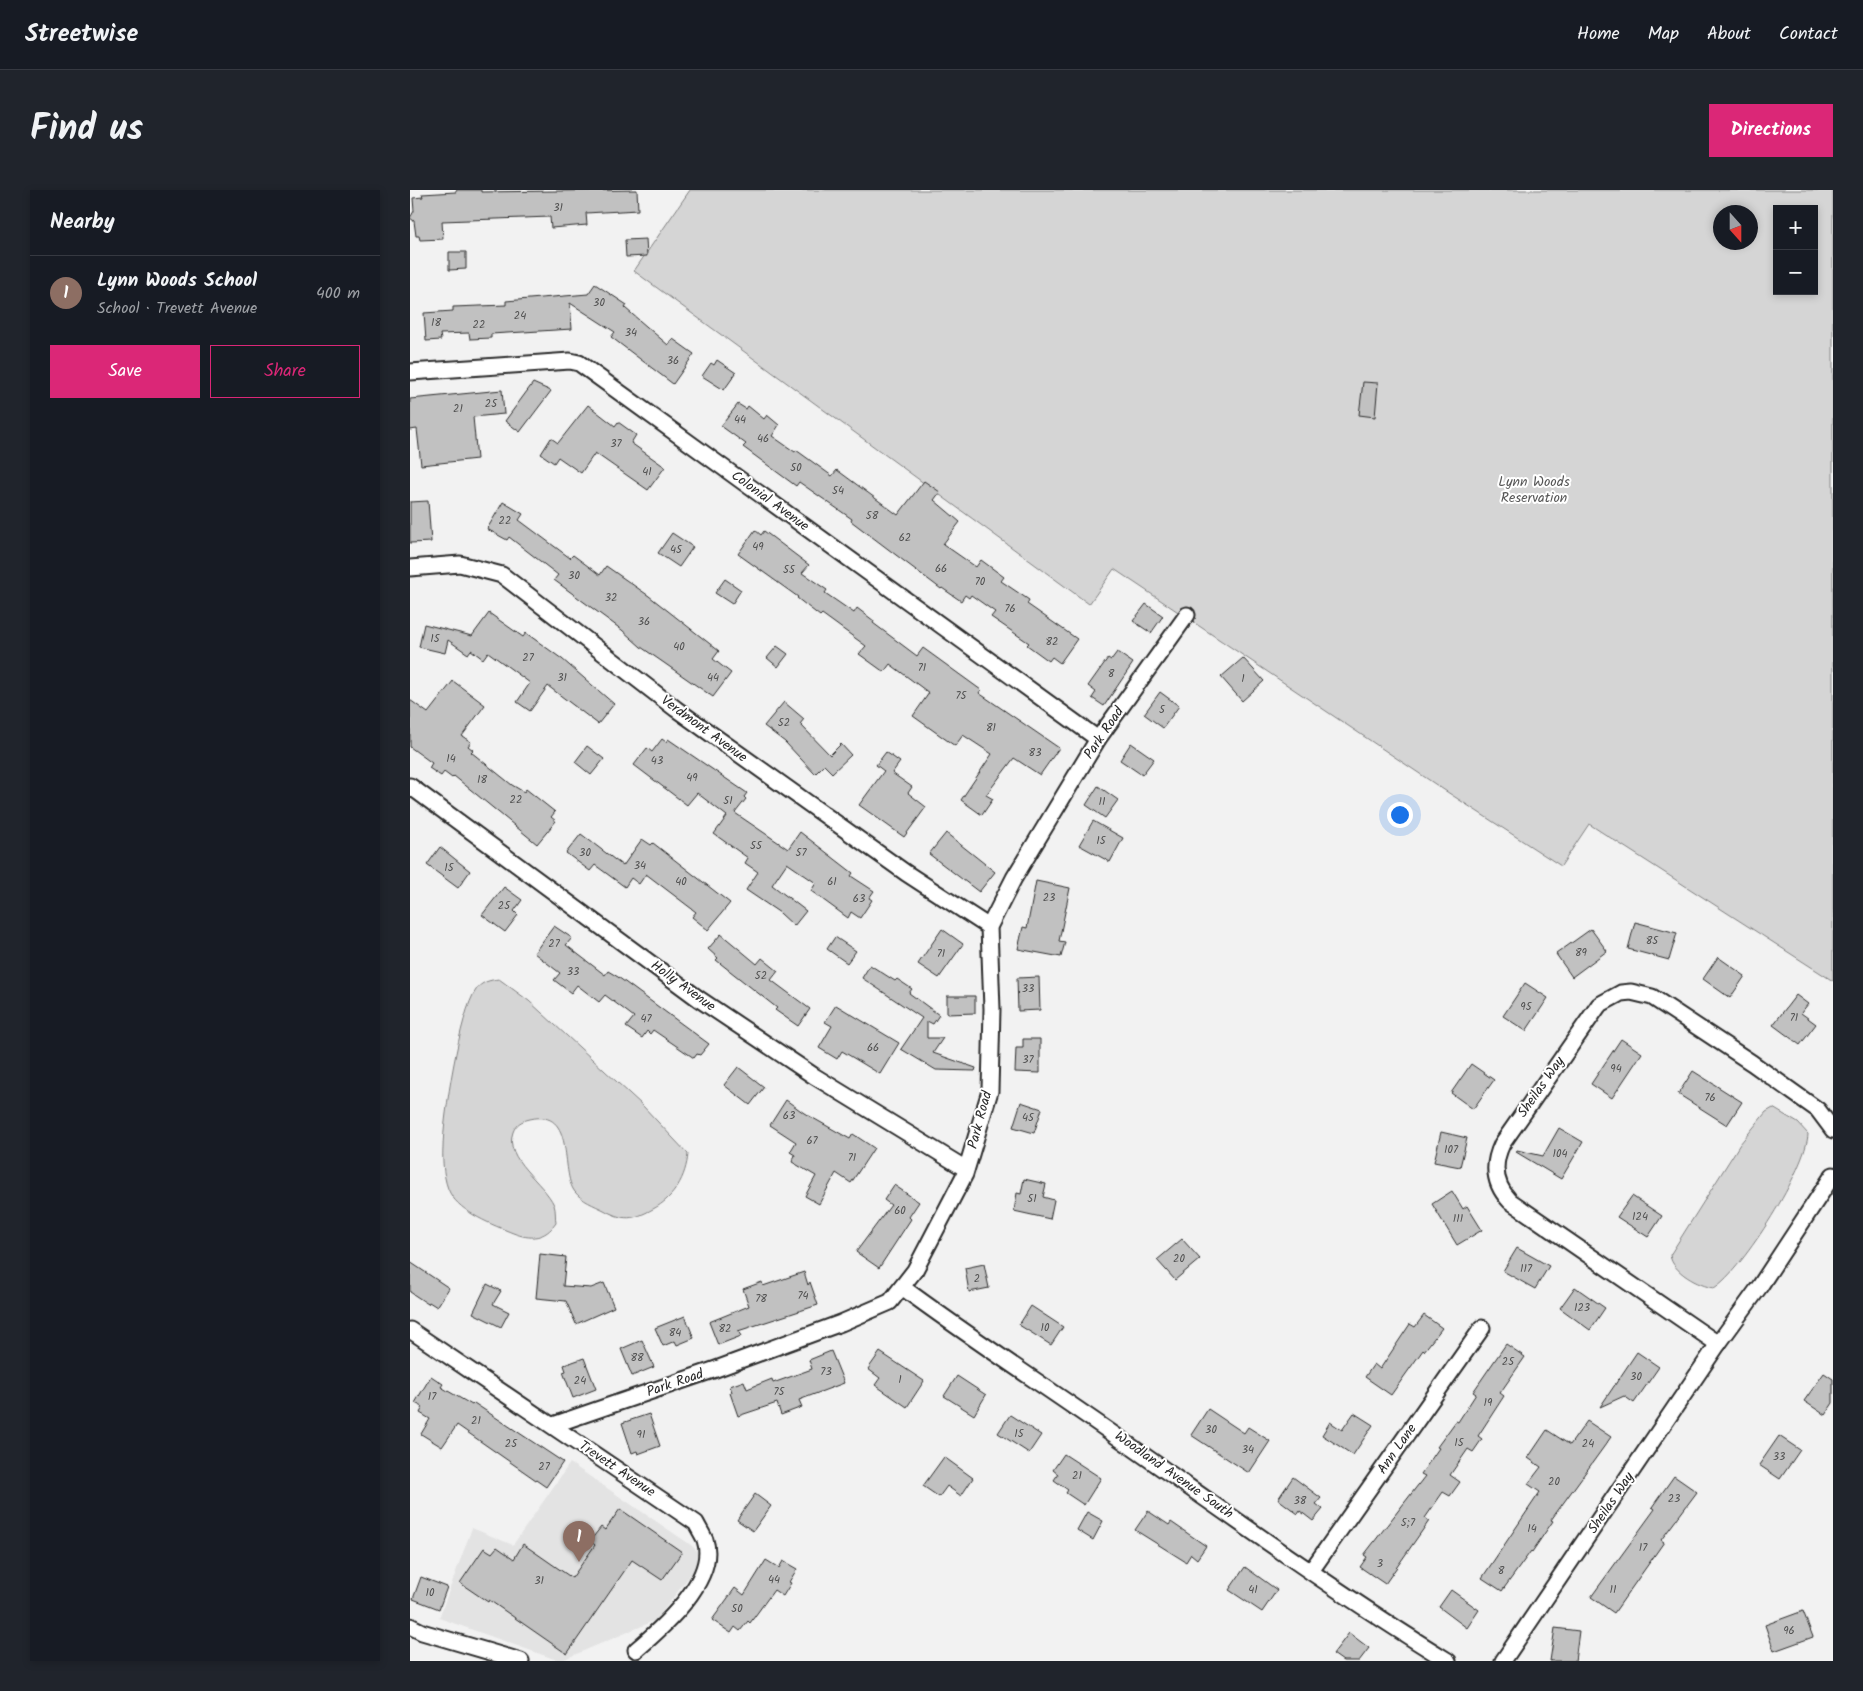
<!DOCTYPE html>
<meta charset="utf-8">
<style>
body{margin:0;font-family:Kalam,sans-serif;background:#20242c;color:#f1f3f6}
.controls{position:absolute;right:15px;top:15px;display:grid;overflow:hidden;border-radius:0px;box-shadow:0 2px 8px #0003}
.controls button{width:45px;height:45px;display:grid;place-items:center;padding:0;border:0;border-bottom:1px solid #363941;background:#171b24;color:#f1f3f6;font:25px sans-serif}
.compass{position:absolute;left:1303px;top:15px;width:45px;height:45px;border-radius:50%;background:#171b24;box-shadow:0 2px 8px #0003;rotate:159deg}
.you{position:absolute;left:989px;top:624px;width:18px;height:18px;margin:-12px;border:4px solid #fff;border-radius:50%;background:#1a73e8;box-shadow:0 0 0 8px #1a73e833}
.badge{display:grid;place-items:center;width:32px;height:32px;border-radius:50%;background:#db2777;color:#fff;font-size:16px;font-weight:700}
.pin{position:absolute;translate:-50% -41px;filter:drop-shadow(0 1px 2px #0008)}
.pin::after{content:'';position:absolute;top:26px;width:18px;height:15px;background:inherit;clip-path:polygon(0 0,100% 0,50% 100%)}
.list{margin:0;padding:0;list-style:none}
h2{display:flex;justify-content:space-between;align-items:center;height:65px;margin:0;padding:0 20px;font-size:21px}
h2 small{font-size:16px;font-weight:400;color:#9ea1a6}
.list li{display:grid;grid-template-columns:32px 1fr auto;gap:15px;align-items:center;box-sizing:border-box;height:75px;padding:0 20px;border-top:1px solid #363941}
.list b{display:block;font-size:19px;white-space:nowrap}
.list p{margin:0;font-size:16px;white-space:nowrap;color:#9ea1a6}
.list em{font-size:16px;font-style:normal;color:#9ea1a6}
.actions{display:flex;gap:10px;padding:15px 20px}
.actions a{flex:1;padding:11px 0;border:1px solid #db2777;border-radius:0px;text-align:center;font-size:18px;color:#db2777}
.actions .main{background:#db2777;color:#fff}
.map{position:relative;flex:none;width:1423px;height:1471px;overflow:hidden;border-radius:0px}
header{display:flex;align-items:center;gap:30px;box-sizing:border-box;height:70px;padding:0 25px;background:#171b24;border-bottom:1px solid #363941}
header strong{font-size:24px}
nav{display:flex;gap:28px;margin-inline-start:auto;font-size:18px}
.intro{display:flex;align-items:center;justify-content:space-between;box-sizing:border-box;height:120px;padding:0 30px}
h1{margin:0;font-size:35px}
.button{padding:12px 22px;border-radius:0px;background:#db2777;color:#fff;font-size:18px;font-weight:700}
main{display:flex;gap:30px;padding:0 30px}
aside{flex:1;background:#171b24;border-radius:0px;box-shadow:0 2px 8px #0003}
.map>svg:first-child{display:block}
</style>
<header>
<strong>Streetwise</strong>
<nav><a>Home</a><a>Map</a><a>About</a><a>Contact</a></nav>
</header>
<div class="intro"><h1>Find us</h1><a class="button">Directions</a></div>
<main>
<aside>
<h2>Nearby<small></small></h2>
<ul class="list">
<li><span class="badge" style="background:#8d6e63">1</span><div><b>Lynn Woods School</b><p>School · Trevett Avenue</p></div><em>400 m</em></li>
</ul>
<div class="actions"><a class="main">Save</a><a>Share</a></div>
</aside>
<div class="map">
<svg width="1423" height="1471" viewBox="0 0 1423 1471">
<rect width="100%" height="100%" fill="#f2f2f2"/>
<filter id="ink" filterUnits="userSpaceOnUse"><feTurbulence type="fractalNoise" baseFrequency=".02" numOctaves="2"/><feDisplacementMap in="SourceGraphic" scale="10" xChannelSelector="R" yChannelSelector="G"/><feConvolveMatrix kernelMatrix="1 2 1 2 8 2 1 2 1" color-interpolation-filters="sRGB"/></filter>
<g filter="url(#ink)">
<!-- built -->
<polygon fill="#e3e3e3" points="160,1273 281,1355 288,1362 288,1375 246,1430 150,1471 29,1428 62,1338 103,1355"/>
<!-- green -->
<g fill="#d5d5d5" stroke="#808080" fill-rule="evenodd">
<path d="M280,0H1423V791L1179,634L1151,676L1028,596L704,379L679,414L224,81ZM1367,19H1404V101H1367ZM1310,22H1340V52H1310Z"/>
<path d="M89,789L119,811L232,915L278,964C276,987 264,1008 243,1019C223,1030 214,1031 194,1020C184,1015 172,1011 165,1002C149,982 167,918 120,929C111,931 106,934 103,942C93,969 134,992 144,1015C146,1020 145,1028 146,1033C135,1049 121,1050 103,1043C83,1035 51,1023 40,1003C34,992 32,971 33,958C33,929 50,821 66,800C71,792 80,790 89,789Z"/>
<path d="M1363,918L1388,933L1398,944C1397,977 1333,1080 1304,1098C1289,1096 1262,1082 1260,1065L1330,954L1356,922Z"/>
</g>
<!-- building -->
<g fill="#c1c1c1" stroke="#2b2b2b">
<polygon points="46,0 71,0 71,2 227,0 228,20 176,23 177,35 141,38 140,27 32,31 33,49 10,50 9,46 6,46 4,31 0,28 4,21 3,8 13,7 12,4 46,2"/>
<polygon points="236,49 237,66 216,67 215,50"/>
<polygon points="39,62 56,62 56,79 39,80"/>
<polygon points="185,94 217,115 215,118 258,155 263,149 284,164 263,194 201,147 205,142 160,113 162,139 81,144 81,148 60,149 59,143 30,144 31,150 16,151 14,123 43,121 43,117 96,115 96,111 178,104"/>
<polygon points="307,170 326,183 314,200 292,186 301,173 304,175"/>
<polygon points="953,192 968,193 965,227 949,225"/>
<polygon points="123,193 141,201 110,242 95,231"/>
<polygon points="92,200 94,224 63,227 67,269 11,275 7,239 0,240 0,209"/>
<polygon points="328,214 336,219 338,216 354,229 357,225 369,235 362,246 385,262 386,260 422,286 427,280 488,325 514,291 530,302 524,310 550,332 533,354 566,377 571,370 594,387 591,391 619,410 617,414 667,449 650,473 642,467 639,471 617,455 619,453 581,427 585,422 561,405 559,408 555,405 551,411 532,398 531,399 441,331 442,329 389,292 386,296 333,257 336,254 311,236"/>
<polygon points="178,215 205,236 208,232 226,245 221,253 255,277 238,300 185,263 171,283 148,267 144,273 131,264 141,248 148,253"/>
<polygon points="18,311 21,352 0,353 0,312"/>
<polygon points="93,312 113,324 109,330 160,368 163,365 190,385 196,376 239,406 309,461 303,469 321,483 303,507 231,457 212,440 144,390 148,385 99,347 97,350 77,339"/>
<polygon points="345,340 351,345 354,341 399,375 392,383 417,400 415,403 444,423 447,418 464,431 463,433 507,466 513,458 571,500 569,503 649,558 630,585 604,568 576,605 583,609 572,625 551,610 582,564 553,545 545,556 503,526 519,503 480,474 474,482 449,464 456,456 412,424 410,426 387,408 388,407 328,364"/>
<polygon points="262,343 283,357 269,377 248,363"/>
<polygon points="315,389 331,400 322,414 305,403"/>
<polygon points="736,414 753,426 741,443 723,431"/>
<polygon points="79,423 113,447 116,443 152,469 204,514 188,534 138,496 120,521 107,512 120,493 78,462 73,469 61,460 58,464 38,450 35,463 9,457 14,434 62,446"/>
<polygon points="367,456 378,464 368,477 357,468"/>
<polygon points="707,462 723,473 694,516 682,508 686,502 678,496 698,468 701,470"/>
<polygon points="833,468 854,491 832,511 811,487"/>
<polygon points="43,491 75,515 52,546 61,552 58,556 63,560 61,562 102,595 114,602 116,599 145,622 141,627 146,631 127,654 44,586 42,588 34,582 31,586 19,578 22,573 0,557 0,510 18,523"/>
<polygon points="750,502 769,516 753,538 734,524"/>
<polygon points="374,512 394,529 390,534 420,565 431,554 441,565 422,583 414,575 405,584 375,552 354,536"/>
<polygon points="252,549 256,552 258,549 337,603 334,607 336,609 325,623 378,659 390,642 443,683 441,686 464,701 459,708 462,710 450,728 441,722 438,728 401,701 406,693 377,673 362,695 396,721 384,736 370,723 336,700 348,682 335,673 338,668 304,644 317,626 287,603 277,615 224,575 237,558 242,562"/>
<polygon points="721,553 744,569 732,585 710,570"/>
<polygon points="177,556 194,569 181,585 165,572"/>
<polygon points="476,562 490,572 482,583 502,597 498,603 516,617 494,647 449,615 474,581 466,575"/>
<polygon points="688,596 708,610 695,628 676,615"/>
<polygon points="683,631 713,648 700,672 669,655"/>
<polygon points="536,643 585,682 569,702 519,664"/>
<polygon points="171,644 213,676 232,649 241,655 243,653 320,713 298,740 282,727 286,722 236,684 229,694 221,688 215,697 185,675 180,681 156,663"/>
<polygon points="30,657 60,681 48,698 17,675"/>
<polygon points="626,691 660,698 649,751 655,752 651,767 608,759 613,737 617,738"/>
<polygon points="94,697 112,710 104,721 108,725 95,742 72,725"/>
<polygon points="1225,732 1267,743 1259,770 1218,759"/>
<polygon points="144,736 162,748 156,755 195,785 198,781 208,787 299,854 290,865 287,864 284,868 243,840 240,844 237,841 232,848 216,837 224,827 195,805 189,812 167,795 161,803 144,790 150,783 124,763"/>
<polygon points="532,739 553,754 529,788 508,774"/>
<polygon points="1181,739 1197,761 1162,787 1146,764"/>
<polygon points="311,744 347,774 352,768 368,781 361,790 400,819 388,836 365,820 367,818 306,770 308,768 298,759"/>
<polygon points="425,747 446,761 437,773 417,759"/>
<polygon points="1308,767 1335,786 1320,808 1293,789"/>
<polygon points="460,775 485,791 487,789 502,799 499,803 529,825 523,834 517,831 517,848 533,848 523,863 566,878 565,881 526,880 491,859 512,828 452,788"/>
<polygon points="629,787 630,820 608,821 607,788"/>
<polygon points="1115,793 1138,808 1116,841 1093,826"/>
<polygon points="1386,805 1398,814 1391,823 1406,834 1390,855 1363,835"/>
<polygon points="537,806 565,806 565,823 537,824"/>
<polygon points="426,815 489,853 470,884 432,861 427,869 409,858 422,836 415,832"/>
<polygon points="613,849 630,849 630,883 605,882 606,858 613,858"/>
<polygon points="1211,849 1232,863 1202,908 1181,894"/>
<polygon points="1061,874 1084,890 1063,919 1041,903"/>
<polygon points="328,877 354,897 340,915 314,895"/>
<polygon points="1283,881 1332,912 1317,935 1268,904"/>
<polygon points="376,910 394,923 440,949 443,944 464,958 441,993 426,983 409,1014 395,1006 406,986 382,972 385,965 380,962 386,952 360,935"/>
<polygon points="611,912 632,919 624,943 603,937"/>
<polygon points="1149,938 1173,952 1151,989 1106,962 1107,960 1133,966"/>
<polygon points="1031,942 1057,948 1050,977 1024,972"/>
<polygon points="614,989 636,994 633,1007 644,1010 640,1029 604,1021 607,1003 611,1004"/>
<polygon points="484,995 509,1012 499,1027 501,1029 469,1078 446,1062 481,1015 474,1010"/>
<polygon points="1042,1001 1053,1019 1057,1016 1072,1040 1047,1055 1022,1014"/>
<polygon points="1222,1006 1252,1026 1238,1047 1207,1027"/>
<polygon points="772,1049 790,1069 765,1090 747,1070"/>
<polygon points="1107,1058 1139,1076 1125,1099 1093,1081"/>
<polygon points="130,1064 156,1067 153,1096 181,1098 194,1093 204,1117 166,1134 156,1111 126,1108"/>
<polygon points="0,1072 39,1098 27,1117 19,1112 18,1114 0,1102"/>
<polygon points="574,1074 579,1098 559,1102 555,1078"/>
<polygon points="394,1082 398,1095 400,1092 408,1115 328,1141 331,1146 308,1155 299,1132 339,1116 333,1099 352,1092 353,1096"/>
<polygon points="77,1094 91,1101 83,1114 99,1122 91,1137 63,1123"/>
<polygon points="1165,1097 1195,1118 1180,1140 1150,1118"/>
<polygon points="621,1116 653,1137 641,1155 609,1135"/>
<polygon points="1014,1125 1032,1138 1014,1161 1013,1160 981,1205 955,1187 964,1174 970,1179 1000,1134 1005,1137"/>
<polygon points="275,1126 284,1148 267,1155 265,1151 253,1156 245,1138"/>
<polygon points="232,1150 244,1177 222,1186 211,1159"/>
<polygon points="1096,1154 1115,1167 1090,1203 1094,1206 1068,1246 1072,1249 1063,1262 1058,1259 1040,1285 1050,1292 1040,1306 1033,1302 1015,1328 1019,1331 975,1394 950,1377 957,1367 954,1365 1015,1286 1011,1284 1029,1258 1027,1257 1046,1231 1048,1232 1066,1204 1063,1202"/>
<polygon points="421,1161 434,1193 389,1210 392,1217 371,1225 367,1213 328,1226 320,1203 322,1202 320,1196 334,1191 337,1199 362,1189 363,1193 402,1179 399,1170"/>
<polygon points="470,1162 514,1191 497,1217 465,1195 470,1188 458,1179"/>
<polygon points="1227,1162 1249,1177 1224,1213 1214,1206 1190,1217"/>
<polygon points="174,1168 186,1199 163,1208 153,1182 156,1181 154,1175"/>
<polygon points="1414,1183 1423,1189 1423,1213 1415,1225 1394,1211"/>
<polygon points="21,1186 33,1194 31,1197 62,1215 64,1213 153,1272 136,1297 47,1235 32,1257 11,1244 20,1229 10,1223 13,1217 5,1213"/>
<polygon points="547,1186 576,1205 564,1225 534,1206"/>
<polygon points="798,1219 834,1243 838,1237 860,1251 839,1283 781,1245"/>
<polygon points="944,1223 963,1235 943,1265 912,1245 920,1232 932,1240"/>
<polygon points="239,1224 250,1256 228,1264 227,1261 222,1263 212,1233"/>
<polygon points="600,1225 631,1245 619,1263 588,1243"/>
<polygon points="1177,1231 1201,1247 1141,1330 1143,1331 1122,1362 1121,1361 1092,1401 1072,1388 1130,1302 1118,1294 1131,1277 1118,1268 1137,1240 1160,1255"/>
<polygon points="1369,1246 1390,1260 1370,1289 1349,1275"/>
<polygon points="654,1264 691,1288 674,1315 656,1303 658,1300 644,1290 648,1284 643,1280"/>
<polygon points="534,1267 563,1288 551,1306 537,1296 529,1307 513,1296"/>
<polygon points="1264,1286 1287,1302 1251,1350 1254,1352 1204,1423 1181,1407 1245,1319 1242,1317"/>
<polygon points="883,1287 911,1308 906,1314 913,1319 903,1331 890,1321 888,1324 868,1309"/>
<polygon points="345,1304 361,1316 343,1341 327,1330"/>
<polygon points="210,1319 272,1362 252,1390 222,1370 157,1464 79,1410 78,1412 50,1393 74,1358 82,1363 87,1357 104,1369 113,1354 162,1388 185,1355 180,1351 191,1337 195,1340"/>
<polygon points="738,1321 759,1335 761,1332 796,1356 787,1369 781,1364 776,1372 725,1340"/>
<polygon points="677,1322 693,1331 683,1350 667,1340"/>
<polygon points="356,1370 369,1378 373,1371 387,1379 379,1392 381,1393 373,1406 364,1400 340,1433 338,1431 330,1441 325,1437 321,1443 302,1430 325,1398 334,1405"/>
<polygon points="835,1377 867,1400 852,1422 819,1400"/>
<polygon points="11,1387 37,1397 29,1419 3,1409"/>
<polygon points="1041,1400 1069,1420 1057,1438 1029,1417"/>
<polygon points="1393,1421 1403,1447 1364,1461 1355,1435"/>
<polygon points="1145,1438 1169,1441 1165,1471 1140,1471"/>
<polygon points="939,1443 959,1458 949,1471 933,1471 923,1464"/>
</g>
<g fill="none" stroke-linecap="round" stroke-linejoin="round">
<!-- minor casing -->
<g stroke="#2b2b2b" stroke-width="19">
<g id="minor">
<polyline points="0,182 160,171 169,173 688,549"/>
<polyline points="0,378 50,374 92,385 266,519 496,683 579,737"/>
<polyline points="0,596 289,809 404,886 556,979"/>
<path d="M492,1097C562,1149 635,1196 706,1246C815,1322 924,1401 1038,1471"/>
<path d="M0,1140L286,1333C289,1339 293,1345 295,1350C308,1389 252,1438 226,1460"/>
<path d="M1308,1154L1100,1011C1084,994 1082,975 1092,954L1189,815L1211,803L1221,802L1242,807L1342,873L1408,920L1423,940"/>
<polyline points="143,1235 306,1179 431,1133 480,1112 505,1080 555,984 580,901 582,819 579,737 604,688 688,549 777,425"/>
<polyline points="901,1381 1072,1138"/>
<polyline points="0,1436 12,1442 111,1471"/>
<polyline points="1093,1471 1308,1154 1350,1096 1423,985"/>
</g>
</g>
<!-- minor -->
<use href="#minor" stroke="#fff" stroke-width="15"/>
</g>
</g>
<g text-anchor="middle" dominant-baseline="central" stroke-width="4" stroke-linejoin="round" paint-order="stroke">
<!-- number labels -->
<g font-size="11" fill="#505050">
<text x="148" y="18">31</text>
<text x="189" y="113">30</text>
<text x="110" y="126">24</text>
<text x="26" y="133">18</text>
<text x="69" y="135">22</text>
<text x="221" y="143">34</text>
<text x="263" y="171">36</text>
<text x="81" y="214">25</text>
<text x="48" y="219">21</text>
<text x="330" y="230">44</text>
<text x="353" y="249">46</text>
<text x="206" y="254">37</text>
<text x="386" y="278">50</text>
<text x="237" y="282">41</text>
<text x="428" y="301">54</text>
<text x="462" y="326">58</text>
<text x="95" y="331">22</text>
<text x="495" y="348">62</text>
<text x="348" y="357">49</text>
<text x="266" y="360">45</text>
<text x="531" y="379">66</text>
<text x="379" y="380">55</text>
<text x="164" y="386">30</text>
<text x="570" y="392">70</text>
<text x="201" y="408">32</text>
<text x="600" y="419">76</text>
<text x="234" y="432">36</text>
<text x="25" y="449">15</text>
<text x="642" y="452">82</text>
<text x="269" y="457">40</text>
<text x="118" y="468">27</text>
<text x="512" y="478">71</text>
<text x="701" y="484">8</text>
<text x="152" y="488">31</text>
<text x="303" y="488">44</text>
<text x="833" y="489">1</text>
<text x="551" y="506">75</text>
<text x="752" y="520">5</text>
<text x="374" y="533">52</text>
<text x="581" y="538">81</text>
<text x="625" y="563">83</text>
<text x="41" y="569">14</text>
<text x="247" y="571">43</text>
<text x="282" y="588">49</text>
<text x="72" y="590">18</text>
<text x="106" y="610">22</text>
<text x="318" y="611">51</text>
<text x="692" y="612">11</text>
<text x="691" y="651">15</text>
<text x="346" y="656">55</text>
<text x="175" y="663">30</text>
<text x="391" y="663">57</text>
<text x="230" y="676">34</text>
<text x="39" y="678">15</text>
<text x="271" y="692">40</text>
<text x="422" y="692">61</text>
<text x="639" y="708">23</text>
<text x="449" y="709">63</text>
<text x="94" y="716">25</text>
<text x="1242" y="751">85</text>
<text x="144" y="754">27</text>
<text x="1171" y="763">89</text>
<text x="531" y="764">71</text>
<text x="163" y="782">33</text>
<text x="351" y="786">52</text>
<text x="618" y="799">33</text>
<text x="1116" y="817">95</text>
<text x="1384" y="828">71</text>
<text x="236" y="829">47</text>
<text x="463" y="858">66</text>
<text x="618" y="870">37</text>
<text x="1206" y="879">94</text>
<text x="1300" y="908">76</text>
<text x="379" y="926">63</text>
<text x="618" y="928">45</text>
<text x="402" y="951">67</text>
<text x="1041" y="960">107</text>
<text x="1150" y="964">104</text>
<text x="442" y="968">71</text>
<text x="622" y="1009">51</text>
<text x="490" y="1021">60</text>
<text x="1230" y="1027">124</text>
<text x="1048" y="1029">111</text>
<text x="769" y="1069">20</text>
<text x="1116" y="1079">117</text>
<text x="567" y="1089">2</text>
<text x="393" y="1106">74</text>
<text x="351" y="1109">78</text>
<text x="1172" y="1118">123</text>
<text x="635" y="1138">10</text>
<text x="315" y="1139">82</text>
<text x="265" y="1143">84</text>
<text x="227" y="1168">88</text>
<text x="1098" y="1172">25</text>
<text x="416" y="1182">73</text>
<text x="1226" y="1187">30</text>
<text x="490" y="1190">1</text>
<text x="170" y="1191">24</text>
<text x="369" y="1202">75</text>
<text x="22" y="1207">17</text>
<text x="1078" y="1213">19</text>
<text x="66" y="1231">21</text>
<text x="801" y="1240">30</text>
<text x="609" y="1244">15</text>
<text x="231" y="1245">91</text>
<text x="1049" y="1253">15</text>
<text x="101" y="1254">25</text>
<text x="1178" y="1254">24</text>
<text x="838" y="1260">34</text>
<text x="1369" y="1267">33</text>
<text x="134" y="1277">27</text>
<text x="667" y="1286">21</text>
<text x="1144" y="1292">20</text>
<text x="1264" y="1309">23</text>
<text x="890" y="1311">38</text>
<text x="998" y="1333">5;7</text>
<text x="1122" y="1339">14</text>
<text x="1233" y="1358">17</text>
<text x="970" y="1374">3</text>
<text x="1091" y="1381">8</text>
<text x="364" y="1390">44</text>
<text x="129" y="1391">31</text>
<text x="843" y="1400">41</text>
<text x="1203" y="1400">11</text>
<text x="20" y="1403">10</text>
<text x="327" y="1419">50</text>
<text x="1379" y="1441">96</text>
</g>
<!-- park labels -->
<g font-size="14" fill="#565656" stroke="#fff">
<text x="1124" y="292">Lynn Woods<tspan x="1124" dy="16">Reservation</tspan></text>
</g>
<!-- street labels -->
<g font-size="14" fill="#2b2b2b" stroke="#fff">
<text transform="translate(360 311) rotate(36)">Colonial Avenue</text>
<text transform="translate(294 539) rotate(36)">Verdmont Avenue</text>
<text transform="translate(694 543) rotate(-56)">Park Road</text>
<text transform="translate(273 796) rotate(36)">Holly Avenue</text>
<text transform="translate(1131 897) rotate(-55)">Sheilas Way</text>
<text transform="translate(570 930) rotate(-75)">Park Road</text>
<text transform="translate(265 1193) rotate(-19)">Park Road</text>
<text transform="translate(987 1259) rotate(-55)">Ann Lane</text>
<text transform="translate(207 1279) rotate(34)">Trevett Avenue</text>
<text transform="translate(764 1285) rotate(35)">Woodland Avenue South</text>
<text transform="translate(1201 1313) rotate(-56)">Sheilas Way</text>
</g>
</g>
</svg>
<div class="controls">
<button>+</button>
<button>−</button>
</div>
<svg class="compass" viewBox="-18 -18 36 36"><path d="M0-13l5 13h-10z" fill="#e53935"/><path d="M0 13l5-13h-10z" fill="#9ea1a6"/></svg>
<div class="you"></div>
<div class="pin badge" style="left:169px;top:1372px;background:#8d6e63">1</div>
</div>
</main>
